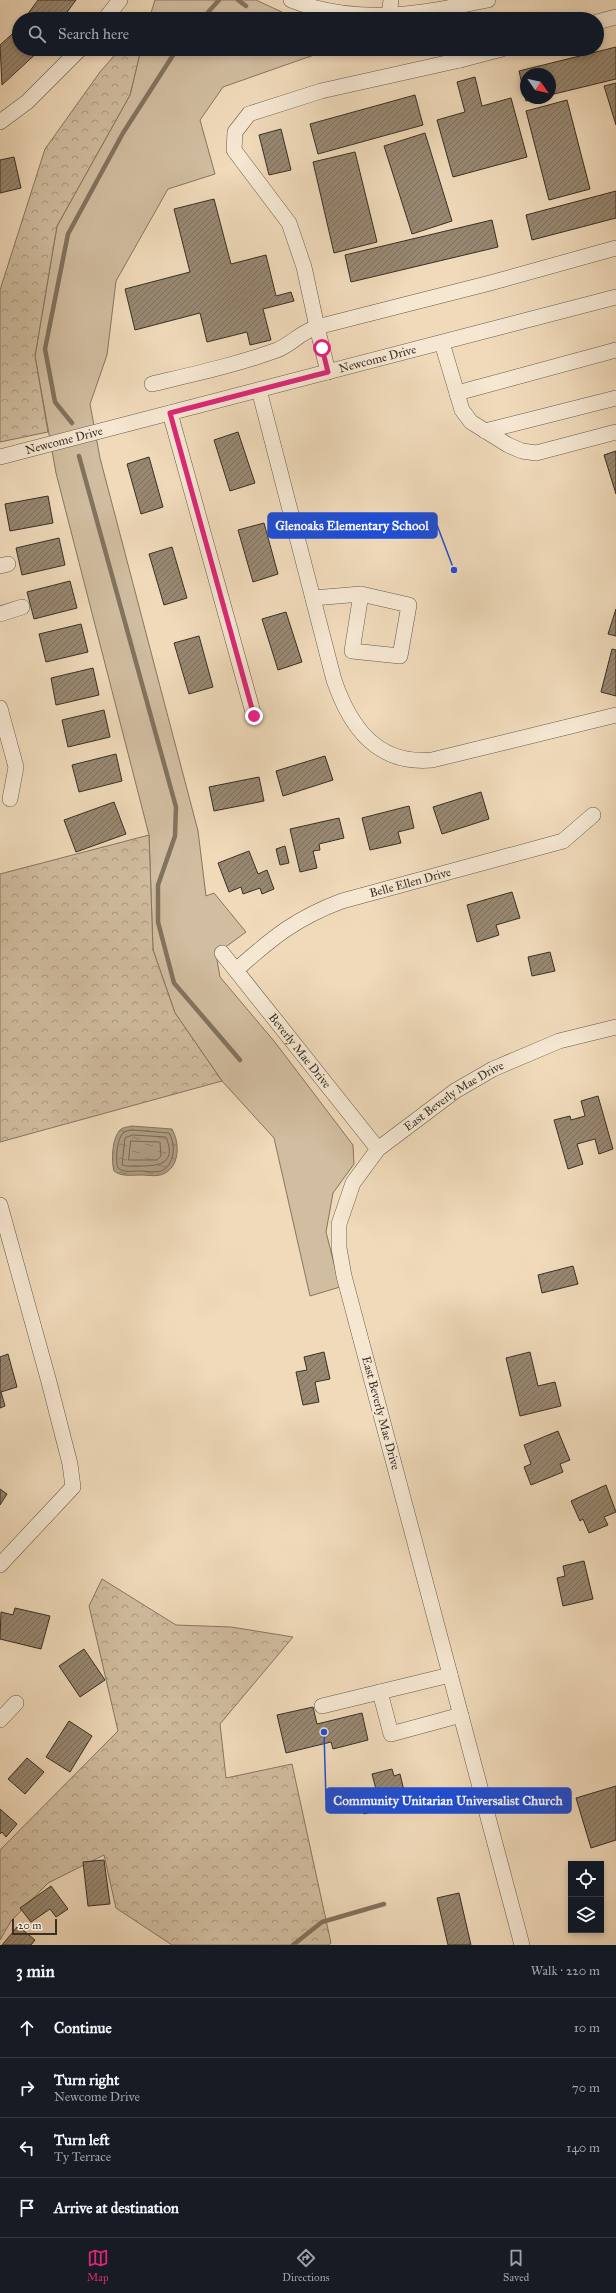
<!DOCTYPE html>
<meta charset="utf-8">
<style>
body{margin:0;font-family:"IM FELL Great Primer",serif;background:#20242c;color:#f1f3f6}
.controls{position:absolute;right:12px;bottom:12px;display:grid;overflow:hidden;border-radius:0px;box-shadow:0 2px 6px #0003}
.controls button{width:36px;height:36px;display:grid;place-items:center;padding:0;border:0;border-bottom:1px solid #363941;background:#171b24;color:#f1f3f6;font:20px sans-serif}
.compass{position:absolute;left:520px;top:68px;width:36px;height:36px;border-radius:50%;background:#171b24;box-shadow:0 2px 6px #0003;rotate:124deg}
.scale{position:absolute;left:12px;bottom:10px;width:45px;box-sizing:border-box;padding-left:4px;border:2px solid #393024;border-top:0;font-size:11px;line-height:14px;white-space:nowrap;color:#393024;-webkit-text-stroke:3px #f5e7d2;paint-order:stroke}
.stop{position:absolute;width:12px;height:12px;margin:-9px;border:3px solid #db2777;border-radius:50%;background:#fff}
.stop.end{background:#db2777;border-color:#fff;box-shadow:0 1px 4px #0008}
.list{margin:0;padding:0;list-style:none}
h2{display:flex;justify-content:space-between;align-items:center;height:52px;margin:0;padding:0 16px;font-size:17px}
h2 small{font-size:13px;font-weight:400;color:#9ea1a6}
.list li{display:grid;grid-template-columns:26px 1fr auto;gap:12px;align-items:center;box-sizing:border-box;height:60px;padding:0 16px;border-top:1px solid #363941}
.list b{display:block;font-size:15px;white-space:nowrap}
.list p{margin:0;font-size:13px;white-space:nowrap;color:#9ea1a6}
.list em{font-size:13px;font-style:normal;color:#9ea1a6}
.icon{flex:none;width:22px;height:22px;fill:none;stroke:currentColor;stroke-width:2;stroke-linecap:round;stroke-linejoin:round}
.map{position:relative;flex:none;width:616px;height:1945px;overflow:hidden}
.search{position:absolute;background:#171b24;box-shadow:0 2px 6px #0003;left:12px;right:12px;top:12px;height:44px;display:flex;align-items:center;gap:10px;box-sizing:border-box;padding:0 14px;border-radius:22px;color:#9ea1a6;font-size:15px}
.sheet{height:292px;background:#171b24}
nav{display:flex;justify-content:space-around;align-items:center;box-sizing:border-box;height:56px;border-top:1px solid #363941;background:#171b24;font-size:11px;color:#9ea1a6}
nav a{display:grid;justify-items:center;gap:2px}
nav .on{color:#db2777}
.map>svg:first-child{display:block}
</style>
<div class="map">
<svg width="616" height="1945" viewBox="0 0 616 1945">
<defs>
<pattern id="forest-crowns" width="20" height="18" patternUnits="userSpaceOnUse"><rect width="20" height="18" fill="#d1bda0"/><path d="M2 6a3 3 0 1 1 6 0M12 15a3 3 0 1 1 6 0" fill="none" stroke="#ab9a82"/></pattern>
<pattern id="water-ripples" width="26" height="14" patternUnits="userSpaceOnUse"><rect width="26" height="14" fill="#b2a087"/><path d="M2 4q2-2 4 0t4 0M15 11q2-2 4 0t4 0" fill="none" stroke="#92836e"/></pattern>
<pattern id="building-hatch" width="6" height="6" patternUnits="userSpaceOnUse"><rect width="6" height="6" fill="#988872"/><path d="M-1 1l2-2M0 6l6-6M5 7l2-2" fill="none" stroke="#7d705d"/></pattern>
</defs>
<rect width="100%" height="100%" fill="#f0daba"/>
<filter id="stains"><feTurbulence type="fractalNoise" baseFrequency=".005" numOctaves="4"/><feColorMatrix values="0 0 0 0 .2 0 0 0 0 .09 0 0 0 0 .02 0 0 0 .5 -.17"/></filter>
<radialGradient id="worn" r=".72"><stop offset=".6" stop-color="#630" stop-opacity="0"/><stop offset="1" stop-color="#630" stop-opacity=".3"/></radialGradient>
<!-- grass -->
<g fill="#d1bda0" stroke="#857662">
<polygon points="155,0 256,0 297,19 149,19"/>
<polygon points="141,49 331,49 223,87 200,120 215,174 168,189 116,281 107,355 90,404 100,458 198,831 206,896 214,893 246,932 216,954 220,977 274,1041 353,1145 354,1164 333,1193 326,1232 340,1287 310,1296 274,1138 222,1081 175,1013 153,950 149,835 56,473 35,356 57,226 130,95"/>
</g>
<!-- forest -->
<g fill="url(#forest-crowns)" stroke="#857662">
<polygon points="120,49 141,49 130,95 57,226 35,356 48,432 0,442 0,290 45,149 100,72"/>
<polygon points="149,835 153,950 175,1013 222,1081 0,1142 0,874"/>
<polygon points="102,1579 176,1625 231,1627 293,1637 220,1724 226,1778 292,1764 331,1943 329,1945 172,1945 116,1908 104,1855 48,1883 11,1921 0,1940 0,1850 118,1731 89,1606"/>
</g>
<!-- water -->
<path fill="url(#water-ripples)" stroke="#82735f" d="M132,1126L172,1129C180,1143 180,1167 163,1174C157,1177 147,1175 141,1175C131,1175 122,1177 114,1171C111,1161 112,1138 120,1130C123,1127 128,1127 132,1126Z"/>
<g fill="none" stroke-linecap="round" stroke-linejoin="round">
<!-- shore -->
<g stroke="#766856" stroke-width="1">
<path d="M132,1130L169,1133C176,1144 175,1165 161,1171C155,1173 145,1171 139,1171C132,1171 124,1173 118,1168C115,1161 117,1138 123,1133C125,1131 129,1130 132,1130Z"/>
<path d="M133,1135L166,1137C176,1162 162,1166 141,1166C135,1166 128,1167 122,1165L125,1138Z"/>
<polygon points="131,1141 160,1142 161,1156 157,1160 129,1160"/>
</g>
<!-- stream -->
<g stroke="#82735f" stroke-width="4.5">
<polyline points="238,0 246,6"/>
<polyline points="202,19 219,0"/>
<polyline points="72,423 55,402 45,349 68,234 123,133 177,49"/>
<polyline points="79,456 176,807 175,836 158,885 158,922 174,983 240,1060"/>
<polyline points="293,1945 322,1922 384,1904"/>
</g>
</g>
<!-- building -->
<g fill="url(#building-hatch)" stroke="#393024">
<polygon points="38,0 76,0 62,19 24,19"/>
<polygon points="19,28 19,49 41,49 2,85 0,45"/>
<polygon points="616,47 616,79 550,95 550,74 526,74 526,98 536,98 526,101 519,71"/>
<polygon points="475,77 482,106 511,98 527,157 453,177 437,120 465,112 457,82"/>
<polygon points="616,83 616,125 604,86"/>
<polygon points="415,95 423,125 318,154 310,124"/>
<polygon points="567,100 590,189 549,200 526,111"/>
<polygon points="281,129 291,170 269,175 259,135"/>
<polygon points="425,133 452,221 412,234 384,146"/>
<polygon points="355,152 377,242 334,253 313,162"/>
<polygon points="14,157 21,188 0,193 0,160"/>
<polygon points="616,191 616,218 532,240 526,215"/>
<polygon points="214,199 231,264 266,255 276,296 291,292 294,301 263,309 271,340 250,345 247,332 207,342 200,313 135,330 125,289 190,272 174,209"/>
<polygon points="492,220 498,247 351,282 345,255"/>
<polygon points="238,432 255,483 230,491 214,440"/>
<polygon points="616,451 616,494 604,455"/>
<polygon points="149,457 163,507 141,514 127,464"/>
<polygon points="48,496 53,523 10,531 5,504"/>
<polygon points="264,523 278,574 253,582 238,530"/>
<polygon points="59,538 65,565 22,575 16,548"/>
<polygon points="172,547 187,598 164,605 149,554"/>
<polygon points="70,581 77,608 34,619 27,592"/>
<polygon points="616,609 616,636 608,634"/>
<polygon points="286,612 302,662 278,670 262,619"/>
<polygon points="81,624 88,652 46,662 39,634"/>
<polygon points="199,636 213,687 189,694 174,643"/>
<polygon points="612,649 616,650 616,696 601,692"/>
<polygon points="93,668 99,695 56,705 51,678"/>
<polygon points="104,710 110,737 68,747 62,720"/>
<polygon points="116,754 122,781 79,792 72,765"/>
<polygon points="325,756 333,780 283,796 276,771"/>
<polygon points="259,777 264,801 214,811 209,787"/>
<polygon points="481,792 489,819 442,834 433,807"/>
<polygon points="114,802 126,834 76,852 64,820"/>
<polygon points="409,806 414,828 398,832 401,843 370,850 362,818"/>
<polygon points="339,818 344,838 319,844 320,850 313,851 317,868 300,872 290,829"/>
<polygon points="285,846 289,863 280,865 276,849"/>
<polygon points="249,851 258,874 267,870 274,889 262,894 260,888 243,894 241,887 229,892 218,863"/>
<polygon points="512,892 520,918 496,925 499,935 477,942 467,905"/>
<polygon points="550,952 555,971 532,976 528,957"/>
<polygon points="598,1096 613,1149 599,1154 595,1139 577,1144 583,1164 568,1169 554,1120 570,1116 571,1120 585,1116 581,1101"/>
<polygon points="573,1266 578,1284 542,1293 538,1275"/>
<polygon points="324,1352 330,1379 315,1382 319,1402 303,1405 296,1372 307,1370 304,1357"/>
<polygon points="530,1352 538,1386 555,1382 561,1406 520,1416 506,1358"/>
<polygon points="8,1354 17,1387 1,1392 5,1406 0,1408 0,1357"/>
<polygon points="558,1431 570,1460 560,1464 563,1472 531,1485 524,1467 531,1464 524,1445"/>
<polygon points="606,1485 616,1512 604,1517 608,1525 589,1533 583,1519 580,1521 571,1501"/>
<polygon points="0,1489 7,1494 0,1505"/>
<polygon points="584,1561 593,1599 563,1606 557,1578 565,1576 563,1566"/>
<polygon points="15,1608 50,1616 41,1649 0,1639 1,1612 13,1615"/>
<polygon points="84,1649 105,1680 80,1697 59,1666"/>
<polygon points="313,1707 317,1724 362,1713 368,1740 333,1749 331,1742 286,1753 277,1715"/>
<polygon points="69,1721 92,1736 70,1772 46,1757"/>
<polygon points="27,1758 44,1772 25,1794 8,1779"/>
<polygon points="392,1769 394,1776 400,1774 407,1803 364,1814 359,1798 377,1793 372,1774"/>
<polygon points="616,1786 616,1840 591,1848 576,1798"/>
<polygon points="0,1809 17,1824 6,1837 2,1832 0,1834"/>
<polygon points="104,1860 110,1904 88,1906 83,1862"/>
<polygon points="51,1886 68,1909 56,1917 50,1909 31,1922 20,1908"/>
<polygon points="459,1893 471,1945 448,1945 437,1898"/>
<polygon points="18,1926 35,1940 31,1945 2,1945"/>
</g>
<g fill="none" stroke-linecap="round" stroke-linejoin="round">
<!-- minor casing -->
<g stroke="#675a4a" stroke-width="16">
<g id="minor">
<path d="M291,0C358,26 420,14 488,0"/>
<polyline points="389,16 391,0"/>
<polyline points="105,19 120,0"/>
<polyline points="597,22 616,17"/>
<polyline points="458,49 460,60 502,49"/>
<polyline points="0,122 27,102 80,49"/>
<polyline points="442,343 462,410 471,422 508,445 522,451 536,453 616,432"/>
<polyline points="328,372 317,327 490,283 616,248"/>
<path d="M152,384C194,374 236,365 277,350C292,344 299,333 317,327L304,267L289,223L234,150L235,132L249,114L321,91L460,60"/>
<path d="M259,390L334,680C350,727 377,765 432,760L616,715"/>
<polyline points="457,393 616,350"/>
<polyline points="170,413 254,716"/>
<polyline points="485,431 616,398"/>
<path id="s1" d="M0,457L616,297"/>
<polyline points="0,566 8,564"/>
<polyline points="313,598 361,594 409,605 400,656 352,651 361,594"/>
<polyline points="0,614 22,607"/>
<polyline points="0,708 16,767 10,799"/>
<path id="s2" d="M222,953L378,1149"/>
<path id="s3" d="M236,970C272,938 296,918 342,901L563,841L593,815"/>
<polyline points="0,1205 49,1382 70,1464 73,1487 0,1565"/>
<polyline points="380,1692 391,1734 461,1715"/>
<polyline points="322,1706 450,1675"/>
<polyline points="0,1720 16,1703"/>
<path id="s4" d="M522,1945L344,1276L339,1248V1224L353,1183L378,1149L455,1091L493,1069L559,1041L616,1027"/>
</g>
</g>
<!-- minor -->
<use href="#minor" stroke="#f5e7d2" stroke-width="15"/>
</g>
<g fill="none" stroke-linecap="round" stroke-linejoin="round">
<!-- route -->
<polyline stroke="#db2777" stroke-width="5" points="254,716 170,413 328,372 322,348"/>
</g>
<g text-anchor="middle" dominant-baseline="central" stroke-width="4" stroke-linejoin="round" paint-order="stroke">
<!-- street labels -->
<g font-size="12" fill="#393024" stroke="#f5e7d2">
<text stroke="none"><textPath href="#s1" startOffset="390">Newcome Drive</textPath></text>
<text stroke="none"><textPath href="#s1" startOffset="66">Newcome Drive</textPath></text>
<text stroke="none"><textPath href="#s3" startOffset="198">Belle Ellen Drive</textPath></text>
<text stroke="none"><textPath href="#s2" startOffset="125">Beverly Mae Drive</textPath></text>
<text stroke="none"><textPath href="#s4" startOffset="923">East Beverly Mae Drive</textPath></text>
<text transform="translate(381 1413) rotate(75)">East Beverly Mae Drive</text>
</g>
</g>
<!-- callouts -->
<path fill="none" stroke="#1d4ed8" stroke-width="1.5" d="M454 570L437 525M324 1732L326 1800"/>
<g fill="#1d4ed8" stroke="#f5e7d2" stroke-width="1.5">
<circle cx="454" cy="570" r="4"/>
<circle cx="324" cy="1732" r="4"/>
</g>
<g fill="#1d4ed8" stroke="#1d4ed8" stroke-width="1.5">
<rect x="268" y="513" width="169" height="25" rx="4"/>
<rect x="326" y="1788" width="245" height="25" rx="4"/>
</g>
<g font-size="13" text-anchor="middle" font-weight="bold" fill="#fff">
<text x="352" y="530">Glenoaks Elementary School</text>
<text x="448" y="1805">Community Unitarian Universalist Church</text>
</g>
<rect width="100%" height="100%" filter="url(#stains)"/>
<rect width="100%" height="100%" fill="url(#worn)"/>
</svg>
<div class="controls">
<button><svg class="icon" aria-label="locate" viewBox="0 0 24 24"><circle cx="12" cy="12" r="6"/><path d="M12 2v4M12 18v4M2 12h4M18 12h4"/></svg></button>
<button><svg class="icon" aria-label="layers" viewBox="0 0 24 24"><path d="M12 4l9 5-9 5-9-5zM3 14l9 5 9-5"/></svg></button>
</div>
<svg class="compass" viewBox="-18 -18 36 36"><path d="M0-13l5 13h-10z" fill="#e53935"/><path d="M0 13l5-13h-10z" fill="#9ea1a6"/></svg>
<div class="scale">20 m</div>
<div class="stop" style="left:322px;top:348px"></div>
<div class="stop end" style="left:254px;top:716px"></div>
<div class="search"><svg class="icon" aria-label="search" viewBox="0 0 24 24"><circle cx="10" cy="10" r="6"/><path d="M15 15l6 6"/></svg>Search here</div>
</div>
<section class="sheet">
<h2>3 min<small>Walk · 220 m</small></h2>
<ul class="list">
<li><svg class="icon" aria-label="ahead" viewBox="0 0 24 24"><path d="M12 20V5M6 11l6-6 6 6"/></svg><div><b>Continue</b></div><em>10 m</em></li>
<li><svg class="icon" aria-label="right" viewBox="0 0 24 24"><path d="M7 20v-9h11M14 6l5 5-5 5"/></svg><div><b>Turn right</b><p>Newcome Drive</p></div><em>70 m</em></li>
<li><svg class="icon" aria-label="left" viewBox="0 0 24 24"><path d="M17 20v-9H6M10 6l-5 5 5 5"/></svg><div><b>Turn left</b><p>Ty Terrace</p></div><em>140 m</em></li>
<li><svg class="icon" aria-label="arrive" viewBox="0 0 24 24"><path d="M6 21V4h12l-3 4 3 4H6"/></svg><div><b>Arrive at destination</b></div></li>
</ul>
</section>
<nav>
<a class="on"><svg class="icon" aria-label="map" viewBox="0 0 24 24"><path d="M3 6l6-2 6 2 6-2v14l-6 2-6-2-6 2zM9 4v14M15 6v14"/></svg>Map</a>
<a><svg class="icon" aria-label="directions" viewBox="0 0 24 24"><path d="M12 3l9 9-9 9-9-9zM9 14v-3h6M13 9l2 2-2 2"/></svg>Directions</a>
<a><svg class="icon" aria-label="saved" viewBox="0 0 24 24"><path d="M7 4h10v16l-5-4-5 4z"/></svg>Saved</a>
</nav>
